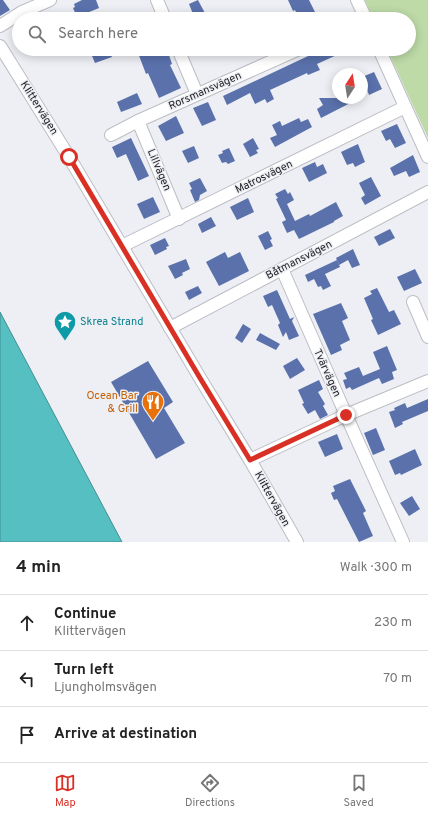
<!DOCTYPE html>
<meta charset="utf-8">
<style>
body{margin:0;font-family:Overpass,sans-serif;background:#f2f2f2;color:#222}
.compass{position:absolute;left:332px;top:68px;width:36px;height:36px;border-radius:50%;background:#fff;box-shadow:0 2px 10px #0003;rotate:12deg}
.stop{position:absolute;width:12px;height:12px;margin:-9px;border:3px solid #d93025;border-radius:50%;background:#fff}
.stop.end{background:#d93025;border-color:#fff;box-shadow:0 1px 4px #0008}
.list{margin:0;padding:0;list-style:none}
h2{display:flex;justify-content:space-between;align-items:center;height:52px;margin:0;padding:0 16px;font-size:17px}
h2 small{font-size:13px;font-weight:400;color:#767676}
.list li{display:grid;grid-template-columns:26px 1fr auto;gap:12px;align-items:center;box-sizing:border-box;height:56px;padding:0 16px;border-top:1px solid #e0e0e0}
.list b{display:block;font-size:15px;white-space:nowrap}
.list p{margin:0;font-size:13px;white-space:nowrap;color:#767676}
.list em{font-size:13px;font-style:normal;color:#767676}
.icon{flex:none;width:22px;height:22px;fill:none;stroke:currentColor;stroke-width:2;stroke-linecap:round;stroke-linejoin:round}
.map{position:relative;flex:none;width:428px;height:542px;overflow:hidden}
.search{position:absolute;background:#fff;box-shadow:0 2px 10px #0003;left:12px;right:12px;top:12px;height:44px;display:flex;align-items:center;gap:10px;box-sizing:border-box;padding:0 14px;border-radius:22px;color:#767676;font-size:15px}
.sheet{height:220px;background:#fff}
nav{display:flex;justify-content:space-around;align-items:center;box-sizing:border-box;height:56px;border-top:1px solid #e0e0e0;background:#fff;font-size:11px;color:#767676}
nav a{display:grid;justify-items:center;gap:2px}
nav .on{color:#d93025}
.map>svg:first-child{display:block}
</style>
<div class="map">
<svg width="428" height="542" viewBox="0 0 428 542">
<rect width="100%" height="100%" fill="#edeff4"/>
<!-- green -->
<polygon fill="#bddaa7" points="365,0 428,0 428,138 387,49 409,49 409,19 373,19"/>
<!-- water -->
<polygon fill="#55bfc2" stroke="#448f92" points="0,312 122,542 0,542"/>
<!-- building -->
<g fill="#5a71ac">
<polygon points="0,0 3,0 10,10 0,16"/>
<polygon points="82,0 96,0 99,8 77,17 73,8 75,7 74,4"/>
<polygon points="198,0 207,17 202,19 195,19 189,4"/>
<polygon points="288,0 309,0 315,12 310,15 312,19 299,19 295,10 293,11"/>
<polygon points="96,49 108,49 112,57 95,63 90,51"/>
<polygon points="150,49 167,49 172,64 170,65 181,88 159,98 148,73 146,74 138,53"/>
<polygon points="323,49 350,49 317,64 320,70 308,75 307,73 270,90 274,99 267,103 265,99 255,104 250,93 227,105 223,96"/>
<polygon points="374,72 382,89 369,95 362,77"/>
<polygon points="137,93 142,104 121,112 117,102"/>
<polygon points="319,98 360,98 321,118 317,109 323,105"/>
<polygon points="208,102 216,120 202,126 193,108"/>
<polygon points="176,116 184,133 166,141 158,126"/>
<polygon points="299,118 301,122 308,119 312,127 275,147 270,138 277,135 272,125 280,121 282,126"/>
<polygon points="397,124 406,143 395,148 390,139 386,141 381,131"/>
<polygon points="131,138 149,176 138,181 126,154 117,158 112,147"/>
<polygon points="253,138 259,149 256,150 258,153 250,157 243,144"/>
<polygon points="358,144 365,162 355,167 353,163 347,165 341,152"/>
<polygon points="194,146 199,158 188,163 182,151"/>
<polygon points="229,148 235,161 228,164 226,162 222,163 218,155 223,153 222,151"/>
<polygon points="413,155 420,172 409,177 406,171 394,176 390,168"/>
<polygon points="315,162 317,167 323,164 327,173 309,182 302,168"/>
<polygon points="371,177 381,196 365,205 361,198 365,195 359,183"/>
<polygon points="200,178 207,191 200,195 199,200 195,202 190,190 192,189 189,183"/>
<polygon points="285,189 288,194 290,192 294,200 287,204 295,221 309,214 310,216 336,202 343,216 334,221 334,222 299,239 294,230 287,233 282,222 286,220 276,199 278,198 275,194"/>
<polygon points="153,197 160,212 144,219 137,204"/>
<polygon points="248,198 254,212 237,220 230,207"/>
<polygon points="211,217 216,226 202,233 198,224"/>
<polygon points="390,229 395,238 379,246 374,237"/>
<polygon points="268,231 272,239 270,240 273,246 265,250 258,236"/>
<polygon points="165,238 169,246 166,247 167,249 155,255 150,245"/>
<polygon points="353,249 360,265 352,268 348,260 339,265 336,258"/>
<polygon points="225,252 228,258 240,252 249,271 219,286 206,262"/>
<polygon points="186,259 190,269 182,273 183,275 175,279 168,266"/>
<polygon points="337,260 340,267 325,274 331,286 323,290 321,286 318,287 314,279 308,282 305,275"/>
<polygon points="415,269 422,283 404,291 397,277"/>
<polygon points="198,286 202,293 189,300 185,292"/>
<polygon points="377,288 389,312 394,310 401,324 378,335 371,320 373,319 364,298 372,294 370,291"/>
<polygon points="277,290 290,319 294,317 292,321 299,336 289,340 286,332 283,337 278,325 280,323 272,305 268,307 263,296"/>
<polygon points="341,303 348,318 342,321 350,340 340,345 342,350 331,355 313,314"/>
<polygon points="243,324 251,329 242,343 235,338"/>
<polygon points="260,333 280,344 276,350 256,340"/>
<polygon points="387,346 397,370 392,372 394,379 382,384 379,378 352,390 350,387 346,389 343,380 347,379 344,373 359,367 363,376 380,369 373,352"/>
<polygon points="297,358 305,370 290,379 283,366"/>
<polygon points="148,361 173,402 164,408 185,443 156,459 111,382"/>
<polygon points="319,380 323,389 318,392 325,404 323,406 328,415 320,419 315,410 308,414 302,404 304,403 298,390"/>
<polygon points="428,399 428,411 402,422 403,424 395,428 389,412 395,410 394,408 405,403 407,408"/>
<polygon points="376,428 385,450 373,455 364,433"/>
<polygon points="337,434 343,449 325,457 318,442"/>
<polygon points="415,449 422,465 401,475 400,473 395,475 389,461"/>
<polygon points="350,479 366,511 363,513 373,536 359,542 337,499 334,500 331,493 335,491 333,486"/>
<polygon points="412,496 420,509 409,516 400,503"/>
</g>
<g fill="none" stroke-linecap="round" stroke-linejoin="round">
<!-- minor casing -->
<g stroke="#bcbec3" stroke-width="14">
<g id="minor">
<polyline points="157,0 165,19"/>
<polyline points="357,0 366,19"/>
<polyline points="0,26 22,12 50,0"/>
<polyline points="0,46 69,157 200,378 250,460 297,542"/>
<polyline points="178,49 197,94"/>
<polyline points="379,49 428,157"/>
<polyline points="138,121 179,219"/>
<polyline points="111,135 138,121 299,49"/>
<polyline points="122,246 405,107"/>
<polyline points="282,269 346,415 403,542"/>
<polyline points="413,302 428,337"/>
<polyline points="170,328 428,192"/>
<polyline points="250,460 346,415 428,381"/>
</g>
</g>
<!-- minor -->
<use href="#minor" stroke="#fff" stroke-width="12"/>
</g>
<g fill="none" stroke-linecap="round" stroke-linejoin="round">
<!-- route -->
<polyline stroke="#d93025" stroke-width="5" points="69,157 200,378 250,460 346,415"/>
</g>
<!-- icons -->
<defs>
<g id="sight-pin" transform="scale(1.15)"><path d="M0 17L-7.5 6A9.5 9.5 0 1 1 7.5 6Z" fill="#0f9aa8" stroke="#edeff4"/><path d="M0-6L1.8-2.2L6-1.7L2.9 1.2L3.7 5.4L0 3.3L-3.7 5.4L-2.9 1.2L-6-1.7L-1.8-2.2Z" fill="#fff"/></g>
<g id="restaurant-pin" transform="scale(1.15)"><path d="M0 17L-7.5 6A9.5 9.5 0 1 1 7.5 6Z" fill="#e8710a" stroke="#edeff4"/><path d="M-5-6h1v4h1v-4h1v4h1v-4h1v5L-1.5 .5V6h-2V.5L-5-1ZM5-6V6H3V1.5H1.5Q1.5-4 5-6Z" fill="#fff"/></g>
</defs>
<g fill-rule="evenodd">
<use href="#sight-pin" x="65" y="322"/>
<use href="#restaurant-pin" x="153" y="402"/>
</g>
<g text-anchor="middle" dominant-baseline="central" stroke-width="3" stroke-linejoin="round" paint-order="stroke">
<!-- street labels -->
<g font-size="11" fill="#1e1f21" stroke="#edeff4">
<text transform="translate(205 91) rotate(-24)">Rorsmansvägen</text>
<text transform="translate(39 108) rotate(58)">Klittervägen</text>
<text transform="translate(159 170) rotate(67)">Lillvägen</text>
<text transform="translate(264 177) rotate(-26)">Matrosvägen</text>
<text transform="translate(299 260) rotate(-27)">Båtmansvägen</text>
<text transform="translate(327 373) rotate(66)">Tvärvägen</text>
<text transform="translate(272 499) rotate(61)">Klittervägen</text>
</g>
<!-- culture labels -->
<g font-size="11" fill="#0d838f" stroke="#edeff4" text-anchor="start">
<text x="80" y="322">Skrea Strand</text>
</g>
<!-- food labels -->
<g font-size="11" fill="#c56008" stroke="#edeff4" text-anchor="end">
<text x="138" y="396">Ocean Bar<tspan x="138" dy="13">&amp; Grill</tspan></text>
</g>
</g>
</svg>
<svg class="compass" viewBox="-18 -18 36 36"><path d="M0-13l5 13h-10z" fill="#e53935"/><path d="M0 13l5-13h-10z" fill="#767676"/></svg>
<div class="stop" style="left:69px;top:157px"></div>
<div class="stop end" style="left:346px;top:415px"></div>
<div class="search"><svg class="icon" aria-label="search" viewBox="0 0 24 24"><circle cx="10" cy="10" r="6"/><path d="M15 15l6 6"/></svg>Search here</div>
</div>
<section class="sheet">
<h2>4 min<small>Walk · 300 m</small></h2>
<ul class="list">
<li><svg class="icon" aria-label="ahead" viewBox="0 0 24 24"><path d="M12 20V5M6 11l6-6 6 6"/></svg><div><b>Continue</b><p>Klittervägen</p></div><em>230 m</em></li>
<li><svg class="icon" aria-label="left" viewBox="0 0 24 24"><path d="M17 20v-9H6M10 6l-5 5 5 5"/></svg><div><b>Turn left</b><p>Ljungholmsvägen</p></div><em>70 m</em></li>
<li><svg class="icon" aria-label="arrive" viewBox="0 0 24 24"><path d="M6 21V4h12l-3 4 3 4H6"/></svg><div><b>Arrive at destination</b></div></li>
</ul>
</section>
<nav>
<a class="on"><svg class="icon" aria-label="map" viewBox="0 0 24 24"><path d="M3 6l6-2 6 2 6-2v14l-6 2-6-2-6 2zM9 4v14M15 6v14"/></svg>Map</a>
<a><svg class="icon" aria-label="directions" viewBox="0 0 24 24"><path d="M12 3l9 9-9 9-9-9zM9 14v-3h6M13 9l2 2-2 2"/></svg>Directions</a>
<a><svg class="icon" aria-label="saved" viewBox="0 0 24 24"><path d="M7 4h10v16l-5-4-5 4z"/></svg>Saved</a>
</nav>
